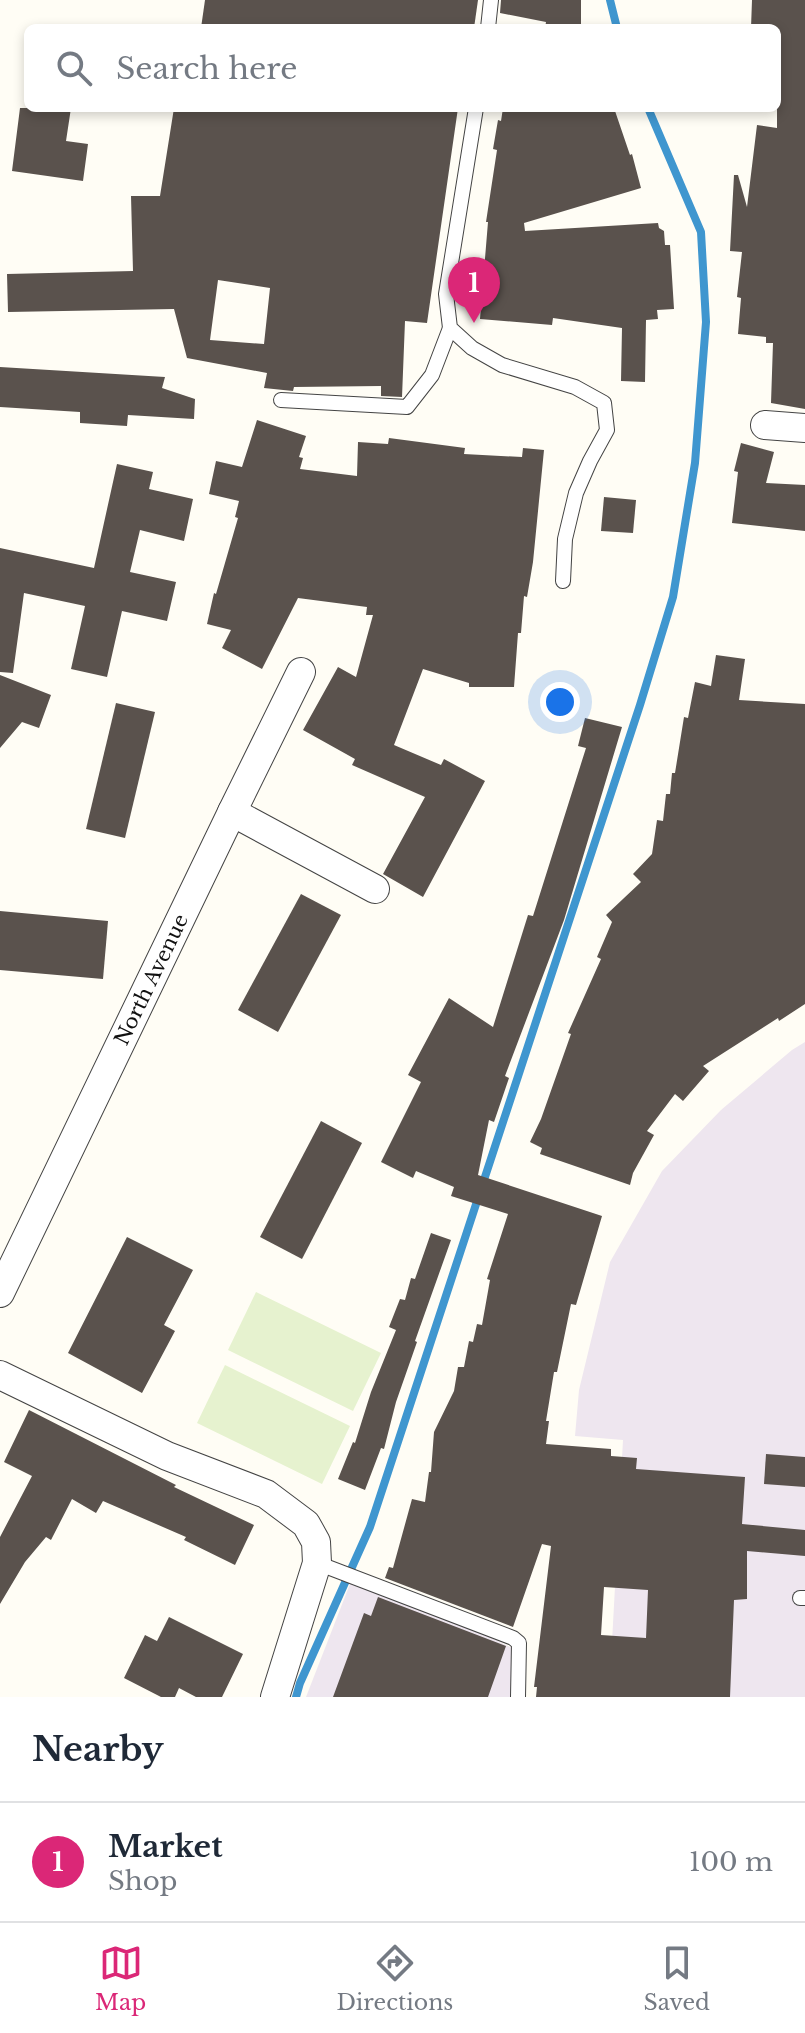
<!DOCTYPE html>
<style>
body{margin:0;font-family:"Libre Baskerville",serif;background:#f6f6f7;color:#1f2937}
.you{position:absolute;left:560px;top:702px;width:28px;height:28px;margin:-20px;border:6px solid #fff;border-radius:50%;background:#1a73e8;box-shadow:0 0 0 12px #1a73e833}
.badge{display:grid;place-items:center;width:52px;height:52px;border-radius:50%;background:#db2777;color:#fff;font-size:26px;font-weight:700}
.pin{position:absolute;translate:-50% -66px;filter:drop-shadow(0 2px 4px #0008)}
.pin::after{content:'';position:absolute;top:42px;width:28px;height:24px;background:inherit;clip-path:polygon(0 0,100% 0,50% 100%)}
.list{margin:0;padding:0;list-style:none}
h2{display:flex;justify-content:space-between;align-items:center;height:104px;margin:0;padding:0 32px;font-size:34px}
h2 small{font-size:26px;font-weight:400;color:#747a83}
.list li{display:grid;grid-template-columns:52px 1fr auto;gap:24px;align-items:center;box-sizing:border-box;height:120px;padding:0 32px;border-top:2px solid #e0e1e3}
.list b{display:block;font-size:30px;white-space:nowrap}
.list p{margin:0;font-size:26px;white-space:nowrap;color:#747a83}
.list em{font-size:26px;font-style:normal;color:#747a83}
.icon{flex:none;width:44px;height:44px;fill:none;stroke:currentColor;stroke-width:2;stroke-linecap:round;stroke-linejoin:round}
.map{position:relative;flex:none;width:805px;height:1697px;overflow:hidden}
.search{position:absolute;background:#fff;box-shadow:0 4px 12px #0003;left:24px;right:24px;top:24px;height:88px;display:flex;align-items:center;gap:20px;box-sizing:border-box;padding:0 28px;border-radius:12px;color:#747a83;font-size:30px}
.sheet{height:224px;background:#fff}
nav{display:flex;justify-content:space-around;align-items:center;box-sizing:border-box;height:112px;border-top:2px solid #e0e1e3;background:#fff;font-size:22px;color:#747a83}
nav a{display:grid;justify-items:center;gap:4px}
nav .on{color:#db2777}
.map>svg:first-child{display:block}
</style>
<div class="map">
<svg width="805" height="1697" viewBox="0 0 805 1697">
<rect width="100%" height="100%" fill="#fffdf5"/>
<!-- industrial -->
<g fill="#eee6ef">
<polygon points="805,1042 805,1697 609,1697 623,1440 575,1436 579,1390 610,1262 662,1171 721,1110 792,1050"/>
<polygon points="355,1571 512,1648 511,1697 306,1697"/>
</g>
<!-- pitch -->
<g fill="#e6f2cf">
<polygon points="256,1292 381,1353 353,1411 228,1350"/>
<polygon points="225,1365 350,1426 322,1484 197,1423"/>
</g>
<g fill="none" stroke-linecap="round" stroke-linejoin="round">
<!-- stream -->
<g stroke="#3f96cf" stroke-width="8">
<polyline points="610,0 617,28"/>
<polyline points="296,1697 300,1683 370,1527 640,705 673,597 695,463 706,322 701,232 648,108"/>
</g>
</g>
<!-- building -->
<g fill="#5a524d" fill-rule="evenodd">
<polygon points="205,0 478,0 474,28 201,28"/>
<polygon points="501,0 581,0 581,28 545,28 546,22 500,13"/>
<polygon points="752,0 805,0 805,409 771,403 773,343 766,343 766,337 738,334 741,298 737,297 742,252 730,251 734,175 738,175 747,207 757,125 777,128 777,28 751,28"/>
<polygon points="20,108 71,108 66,141 88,144 83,181 12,171"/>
<path d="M174,108H458L427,323L405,321L402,397L381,396V386L294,387L293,391L264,388L267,373L187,358L174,309L8,312L7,274L133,271L131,196H160ZM218,280L270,288L264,344L210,340Z"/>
<polygon points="503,108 614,108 630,155 632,154 641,188 524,223 525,231 658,223 659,228 664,231 665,245 670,245 674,309 657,310 658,319 646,320 645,382 621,381 622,328 553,318 552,325 480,319 488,222 486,222 497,150 493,149 498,120 501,121"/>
<polygon points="0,367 165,377 162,388 195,399 194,419 128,415 127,426 80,423 80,412 0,407"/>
<polygon points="257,420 306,436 299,457 303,458 300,469 357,476 358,442 388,444 389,438 465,448 464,454 522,457 523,448 544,450 533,562 527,597 524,596 521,633 518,633 514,687 469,687 469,683 423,669 394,745 441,765 444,759 485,781 423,897 383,874 425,797 352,765 355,759 303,730 338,667 356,677 373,615 366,615 367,607 298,598 262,669 222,648 231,630 207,624 214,593 216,594 238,518 235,517 239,501 209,494 216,461 242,467"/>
<polygon points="741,443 774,452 766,483 805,485 805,531 732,523 738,472 734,471"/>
<polygon points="117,464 153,472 149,489 193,499 184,541 140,530 130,572 176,582 167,621 122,611 107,677 71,669 85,606 24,593 13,673 0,672 0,548 94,568"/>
<polygon points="604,497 636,500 633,533 601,531"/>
<polygon points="716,655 745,659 739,700 805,704 805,1004 779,1021 778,1018 703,1066 709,1071 683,1101 675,1094 647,1131 654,1135 633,1173 630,1185 540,1154 542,1148 530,1142 541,1119 571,1034 568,1033 601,959 597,957 612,922 606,915 641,882 633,874 652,854 657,820 663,821 666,794 670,794 672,773 675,773 684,717 688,718 695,682 711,686"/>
<polygon points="0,675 51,695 39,728 22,722 0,748"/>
<polygon points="116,703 155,712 125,838 86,829"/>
<path d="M585,718L622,727L564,920L505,1076L509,1078L494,1122L489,1120L478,1175L602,1216L576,1305L571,1304L557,1372H554L546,1421H549L546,1444L611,1449V1456L637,1458L636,1469L745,1477L742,1524L805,1530V1556L747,1551V1599L734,1600L730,1697H536L537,1687H534L551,1546L542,1544L513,1627L385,1578L389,1567L393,1568L412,1499L425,1502L429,1472H431L434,1432L454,1391L458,1367H464L469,1341L473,1342L477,1324L482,1325L490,1280L487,1279L508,1214L451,1196L454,1187L416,1171L413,1178L381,1162L421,1082L408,1075L449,998L493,1027L528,915L533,916L586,748L578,746ZM604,1587L648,1590L646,1638L601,1635Z"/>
<polygon points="301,894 341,915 278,1032 238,1010"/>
<polygon points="0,911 108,921 103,979 0,970"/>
<polygon points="321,1121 362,1143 302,1259 260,1237"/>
<polygon points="431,1233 451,1240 415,1341 417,1342 396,1402 384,1449 381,1448 365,1490 338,1479 353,1442 355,1443 371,1392 396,1330 389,1327 400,1299 405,1300 411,1278 415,1279"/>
<polygon points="127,1237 193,1270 164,1325 175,1331 142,1393 68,1353"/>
<polygon points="29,1410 176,1485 174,1487 254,1525 235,1565 184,1540 186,1537 103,1501 96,1513 72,1499 51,1540 46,1537 25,1562 0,1604 0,1537 32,1476 4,1462"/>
<polygon points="766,1454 805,1457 805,1487 764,1484"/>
<polygon points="378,1597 506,1646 488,1697 333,1697 364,1613 371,1616"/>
<polygon points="169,1617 243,1654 222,1697 196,1697 179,1688 175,1697 161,1697 124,1678 145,1635 157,1641"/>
</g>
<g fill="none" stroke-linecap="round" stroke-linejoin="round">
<!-- lane casing -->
<g stroke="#444" stroke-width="16">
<g id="lane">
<polyline points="488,28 491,0"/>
<polyline points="476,108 446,294 450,328 472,348 502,365 575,387 604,403 607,430 590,461 576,493 565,539 563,581"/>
<polyline points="281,400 407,407 432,375 450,328"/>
<polyline points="317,1563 513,1638 519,1643 518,1697"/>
<polyline points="800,1598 805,1598"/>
</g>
</g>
<!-- street casing -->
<g stroke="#444" stroke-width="30">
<g id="street">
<polyline points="765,425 805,428"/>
<polyline points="232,812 301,672"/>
<path id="s1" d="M0,1293L232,812L375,889"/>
<polyline points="0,1375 167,1456 266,1494 306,1524 316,1542 317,1563 275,1697"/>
</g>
</g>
<!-- lane -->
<use href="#lane" stroke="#fff" stroke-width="14"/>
<!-- street -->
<use href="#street" stroke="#fff" stroke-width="28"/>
</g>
<g text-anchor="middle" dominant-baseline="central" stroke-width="8" stroke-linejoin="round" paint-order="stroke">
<!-- street labels -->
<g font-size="20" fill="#111" stroke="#fff">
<text stroke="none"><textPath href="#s1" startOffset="348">North Avenue</textPath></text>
</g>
</g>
</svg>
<div class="you"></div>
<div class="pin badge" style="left:474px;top:323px">1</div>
<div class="search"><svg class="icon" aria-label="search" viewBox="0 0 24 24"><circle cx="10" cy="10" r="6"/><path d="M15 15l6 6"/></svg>Search here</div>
</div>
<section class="sheet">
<h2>Nearby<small></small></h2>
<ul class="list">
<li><span class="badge">1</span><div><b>Market</b><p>Shop</p></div><em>100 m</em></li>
</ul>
</section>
<nav>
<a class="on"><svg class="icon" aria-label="map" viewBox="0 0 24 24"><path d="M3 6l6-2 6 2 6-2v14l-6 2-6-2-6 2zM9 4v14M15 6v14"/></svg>Map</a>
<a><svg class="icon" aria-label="directions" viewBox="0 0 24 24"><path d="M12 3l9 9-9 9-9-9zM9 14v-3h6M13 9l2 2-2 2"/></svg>Directions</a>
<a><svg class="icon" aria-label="saved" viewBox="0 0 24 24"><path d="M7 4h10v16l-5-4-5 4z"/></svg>Saved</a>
</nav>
